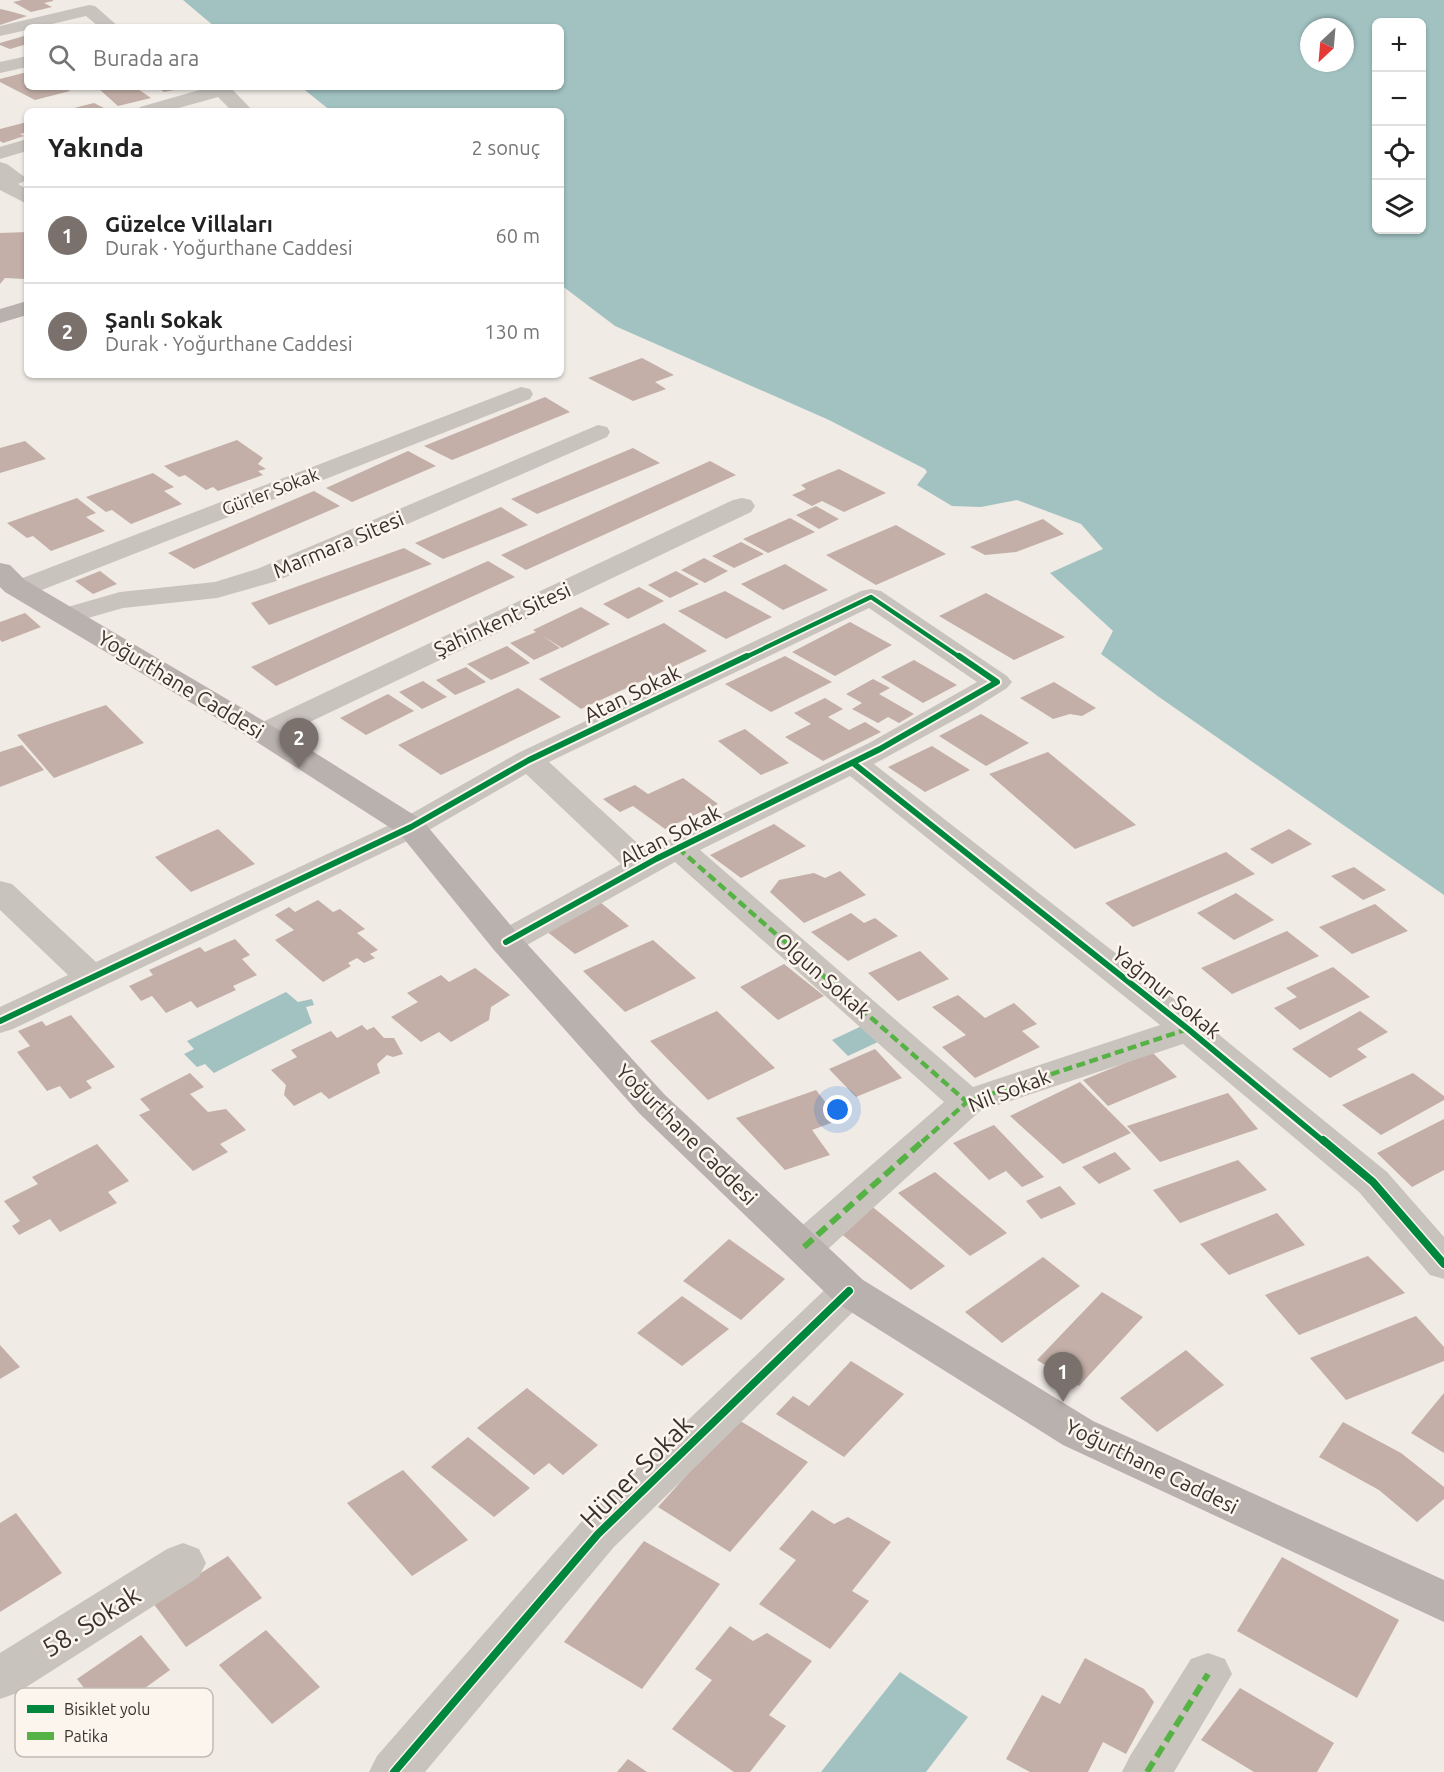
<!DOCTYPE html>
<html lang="tr">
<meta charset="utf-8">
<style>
body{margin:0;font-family:Ubuntu,sans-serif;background:#f6f6f6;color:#222}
.controls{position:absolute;right:18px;top:18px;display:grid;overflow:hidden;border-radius:9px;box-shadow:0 2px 4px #0004}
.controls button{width:54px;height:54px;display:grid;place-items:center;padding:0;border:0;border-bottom:2px solid #e0e0e0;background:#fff;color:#222;font:30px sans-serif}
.compass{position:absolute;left:1300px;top:18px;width:54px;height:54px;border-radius:50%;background:#fff;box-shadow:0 2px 4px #0004;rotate:206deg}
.you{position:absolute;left:838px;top:1110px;width:21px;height:21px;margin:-15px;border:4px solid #fff;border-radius:50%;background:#1a73e8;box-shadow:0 0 0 9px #1a73e833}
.badge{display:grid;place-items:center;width:39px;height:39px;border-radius:50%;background:#7a716c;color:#fff;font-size:20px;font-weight:700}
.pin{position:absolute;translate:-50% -50px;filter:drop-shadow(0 2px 3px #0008)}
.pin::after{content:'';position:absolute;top:32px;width:21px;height:18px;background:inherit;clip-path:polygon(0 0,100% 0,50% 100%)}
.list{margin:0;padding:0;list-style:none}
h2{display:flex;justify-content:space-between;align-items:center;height:78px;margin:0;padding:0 24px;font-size:26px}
h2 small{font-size:20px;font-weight:400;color:#767676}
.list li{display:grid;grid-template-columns:39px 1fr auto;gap:18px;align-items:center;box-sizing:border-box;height:96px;padding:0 24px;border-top:2px solid #e0e0e0}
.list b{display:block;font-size:22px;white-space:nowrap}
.list p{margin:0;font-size:20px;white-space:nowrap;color:#767676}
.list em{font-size:20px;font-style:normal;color:#767676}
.icon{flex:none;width:33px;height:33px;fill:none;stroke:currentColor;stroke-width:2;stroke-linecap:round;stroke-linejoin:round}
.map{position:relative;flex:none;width:1444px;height:1772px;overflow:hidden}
.search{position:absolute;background:#fff;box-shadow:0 2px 4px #0004;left:24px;top:24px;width:540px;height:66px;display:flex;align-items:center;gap:15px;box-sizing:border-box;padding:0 21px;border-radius:9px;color:#767676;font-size:22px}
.panel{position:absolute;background:#fff;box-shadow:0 2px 4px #0004;left:24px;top:108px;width:540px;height:270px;border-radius:9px}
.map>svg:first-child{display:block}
</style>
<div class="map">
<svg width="1444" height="1772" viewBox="0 0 1444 1772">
<rect width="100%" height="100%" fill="#f0ebe5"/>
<!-- water -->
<g fill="#a1c2c1" fill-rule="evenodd">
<path d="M183,0H1444V895L1159,697L1101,654L1113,631L1050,573L1103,549L1081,524L1017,500L981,507L952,506L917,485L927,472L925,469L829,420L615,326L561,285V111H331L301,87H561V27H215ZM1376,22H1422V230H1376ZM1309,27H1345V63H1309Z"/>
<polygon points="286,992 298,1002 312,999 314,1005 306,1007 312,1023 214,1073 205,1064 197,1067 184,1054 194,1049 187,1041"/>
<polygon points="864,1025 880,1041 848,1056 832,1040"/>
<polygon points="900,1672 968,1717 926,1772 821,1772"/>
</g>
<!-- building -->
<g fill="#c3afa7">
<polygon points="22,0 53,0 53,1 44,3 52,7 31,12 13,2"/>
<polygon points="0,9 9,11 27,16 0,25"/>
<polygon points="24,36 27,37 27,44 10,49 0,45 0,43"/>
<polygon points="27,72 27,87 63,87 70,91 35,100 0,82 0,79"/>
<polygon points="110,87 135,87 151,98 118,106 99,89"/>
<polygon points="157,87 184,87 184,88 164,92"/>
<polygon points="94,103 106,109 66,111 66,110"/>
<polygon points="27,122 27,132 20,134 24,136 3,143 0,141 0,129"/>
<polygon points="27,232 27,274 25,279 5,278 0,284 0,233"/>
<polygon points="642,358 674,375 655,382 666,389 633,401 588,378"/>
<polygon points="545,397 570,412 452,460 424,446"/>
<polygon points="237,440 263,458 258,464 266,469 258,471 263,475 218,491 213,487 206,490 185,475 179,477 164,466"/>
<polygon points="25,441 46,459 0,473 0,448"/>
<polygon points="633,448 660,463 537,514 511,499"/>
<polygon points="408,451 436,466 352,502 326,488"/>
<polygon points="710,461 736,475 526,570 501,555"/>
<polygon points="839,469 886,493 844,512 822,501 812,506 792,495 806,489 801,485"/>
<polygon points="153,473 174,487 164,491 182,504 131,524 112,510 106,512 86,497"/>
<polygon points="314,491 340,506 194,569 168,553"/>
<polygon points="77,498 96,513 86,517 105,531 51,551 33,536 27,538 7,523"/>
<polygon points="816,506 839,519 819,529 796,515"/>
<polygon points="501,507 528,525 443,559 415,543"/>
<polygon points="790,518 815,532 768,553 743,539"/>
<polygon points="1043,519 1064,534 1016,552 985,555 970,547"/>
<polygon points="896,525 946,554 876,585 826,555"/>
<polygon points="741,542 764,554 734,568 712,556"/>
<polygon points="404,548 432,564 269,625 251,603"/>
<polygon points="704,558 728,571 705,583 681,570"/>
<polygon points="488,561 515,577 276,686 251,667"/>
<polygon points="785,564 828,590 783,610 741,584"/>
<polygon points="100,571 117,584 93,594 75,581"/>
<polygon points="676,571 699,584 670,598 648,585"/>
<polygon points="639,587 664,601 628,619 603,604"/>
<polygon points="725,591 772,617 726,639 678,611"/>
<polygon points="986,593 1065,637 1014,660 939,616"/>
<polygon points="581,607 610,624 562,648 543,636 560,648 534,660 510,643 536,632 533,630"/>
<polygon points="25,613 41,627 2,642 0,640 0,622"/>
<polygon points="850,622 892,645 835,676 792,652"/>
<polygon points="664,623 707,651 581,709 539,679"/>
<polygon points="507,646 530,663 491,680 467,664"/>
<polygon points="785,656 832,682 771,712 725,684"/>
<polygon points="914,660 957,685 923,703 881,677"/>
<polygon points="466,667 486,682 455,695 436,680"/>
<polygon points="873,679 890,688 879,694 914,714 899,723 888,717 878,723 852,709 862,703 846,694"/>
<polygon points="423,681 447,697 422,709 399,692"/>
<polygon points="1054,682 1096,708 1082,716 1070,714 1053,719 1020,698"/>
<polygon points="518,688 561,717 441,775 398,745"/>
<polygon points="388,694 414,711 366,735 340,718"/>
<polygon points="825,698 843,709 828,717 849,730 865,722 881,732 823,761 785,737 811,724 794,713"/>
<polygon points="106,705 144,743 54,778 17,735"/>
<polygon points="981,714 1029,743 986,766 939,736"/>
<polygon points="745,729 789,763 761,775 718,741"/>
<polygon points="22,745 44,770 0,787 0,752"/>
<polygon points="932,746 970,770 925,792 888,767"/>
<polygon points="1048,752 1136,825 1075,849 989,774"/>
<polygon points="683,778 718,804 665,829 633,806 620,812 603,799 635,785 648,794"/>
<polygon points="774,824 806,846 741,878 710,855"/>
<polygon points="218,829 255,864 191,892 155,857"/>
<polygon points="1289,829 1312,844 1272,864 1250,849"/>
<polygon points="1226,852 1255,874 1133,927 1105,903"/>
<polygon points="1354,867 1386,890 1363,900 1331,876"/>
<polygon points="840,871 866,895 804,923 770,892 779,880 814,873 825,878"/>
<polygon points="1236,893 1274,920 1234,940 1197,913"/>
<polygon points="318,900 333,912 340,909 365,929 357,933 378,950 370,954 375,958 364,963 357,958 348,963 351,966 323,982 275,940 294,930 275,915 289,907 295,912"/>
<polygon points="600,902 629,926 575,954 545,930"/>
<polygon points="1375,904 1408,931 1352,954 1319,927"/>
<polygon points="851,913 864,923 875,918 898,936 848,961 811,932"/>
<polygon points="1287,931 1319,956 1232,994 1201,968"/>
<polygon points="235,939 250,955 242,959 257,975 233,986 236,990 197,1008 191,1001 166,1013 152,996 141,1001 129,986 153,975 149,970 200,947 205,952"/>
<polygon points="653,940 696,978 625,1012 583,971"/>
<polygon points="920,951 949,979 898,1001 868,973"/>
<polygon points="784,964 824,996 778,1020 740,987"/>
<polygon points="1333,967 1370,997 1300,1030 1274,1008 1297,997 1286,988"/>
<polygon points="475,968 510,995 491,1007 489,1020 451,1042 439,1032 421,1042 391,1017 418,1002 407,993 441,975 449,982"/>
<polygon points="958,995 985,1018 1014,1003 1037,1024 1022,1031 1040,1047 975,1078 942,1047 966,1035 932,1007"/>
<polygon points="717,1011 775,1068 708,1100 650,1041"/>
<polygon points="1360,1011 1388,1032 1357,1049 1367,1057 1330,1078 1292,1049"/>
<polygon points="71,1015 115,1067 86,1081 92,1088 70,1099 60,1086 47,1091 17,1052 30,1046 18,1031 42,1021 46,1026"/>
<polygon points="362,1025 367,1030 374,1027 384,1038 394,1038 403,1054 393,1057 387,1055 377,1064 380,1073 329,1099 321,1092 294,1106 284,1095 286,1085 271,1070 297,1057 291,1050 331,1031 337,1038"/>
<polygon points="875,1049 902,1078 856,1097 829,1069"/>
<polygon points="1152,1052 1177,1077 1108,1106 1083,1080"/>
<polygon points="190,1073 204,1087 190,1094 208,1112 226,1109 246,1130 220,1144 228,1152 193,1171 139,1115 150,1110 140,1099"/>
<polygon points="1413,1073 1444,1096 1444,1100 1381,1135 1342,1105"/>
<polygon points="1080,1082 1131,1133 1063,1164 1010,1116"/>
<polygon points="816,1090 839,1120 812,1130 830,1155 785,1170 736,1118"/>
<polygon points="1228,1093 1258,1129 1160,1162 1127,1126"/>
<polygon points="1444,1119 1444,1170 1412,1187 1377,1153"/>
<polygon points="994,1125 1044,1177 1022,1187 1006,1171 989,1180 953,1143"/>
<polygon points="97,1144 129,1181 108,1192 117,1203 60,1232 50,1219 19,1235 12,1226 20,1221 4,1201 38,1184 32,1177"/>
<polygon points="1115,1152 1131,1169 1099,1184 1082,1167"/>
<polygon points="1238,1160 1267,1190 1180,1223 1153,1190"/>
<polygon points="935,1172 1007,1233 970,1256 898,1193"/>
<polygon points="1060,1186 1076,1204 1041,1219 1026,1201"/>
<polygon points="869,1204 945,1266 911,1290 834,1228"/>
<polygon points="1277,1213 1305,1245 1229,1275 1200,1244"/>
<polygon points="729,1239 785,1279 741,1320 683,1281"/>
<polygon points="1368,1256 1405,1293 1299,1335 1265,1295"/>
<polygon points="1043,1257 1080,1286 1002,1343 965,1312"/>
<polygon points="1102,1292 1143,1317 1079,1386 1037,1360"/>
<polygon points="682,1296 729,1329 682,1366 637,1333"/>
<polygon points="1416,1316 1444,1347 1444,1361 1346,1400 1310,1358"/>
<polygon points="0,1345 20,1367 0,1379"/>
<polygon points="1186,1350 1224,1385 1157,1432 1120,1398"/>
<polygon points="851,1361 904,1394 844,1457 776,1414 793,1396 809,1406"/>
<polygon points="527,1388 598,1445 563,1475 549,1463 534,1475 477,1428"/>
<polygon points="1444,1393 1444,1453 1411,1433"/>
<polygon points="737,1419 808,1462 730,1552 658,1507"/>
<polygon points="1343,1422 1401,1453 1444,1487 1444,1499 1417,1522 1379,1490 1319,1457"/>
<polygon points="468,1437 530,1488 494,1517 431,1467"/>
<polygon points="403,1470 468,1540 412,1576 347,1503"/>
<polygon points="812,1510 834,1524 848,1517 891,1542 852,1591 869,1601 830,1649 759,1604 796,1560 779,1549"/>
<polygon points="16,1513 62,1573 0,1612 0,1523"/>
<polygon points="644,1541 720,1584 642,1689 564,1642"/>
<polygon points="228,1556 262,1598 186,1647 153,1603"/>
<polygon points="1282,1557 1399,1620 1357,1698 1237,1631"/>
<polygon points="730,1626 753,1641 767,1633 812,1661 769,1715 786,1726 750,1772 734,1772 672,1729 712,1680 695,1669"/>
<polygon points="266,1630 320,1687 272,1724 219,1665"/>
<polygon points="141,1635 170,1670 106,1716 77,1679"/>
<polygon points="1085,1658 1144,1689 1154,1702 1126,1754 1103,1742 1088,1772 1030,1772 1006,1759 1042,1695 1060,1704"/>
<polygon points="1240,1688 1334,1743 1317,1772 1254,1772 1201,1740"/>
<polygon points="628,1759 647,1772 617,1772"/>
</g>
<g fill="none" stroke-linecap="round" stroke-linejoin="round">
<!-- minor -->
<g fill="#c9c3be" fill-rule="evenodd">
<polygon points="89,5 95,6 119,27 99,27 86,16 39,27 27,27 27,30 0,36 0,26"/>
<polygon points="27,56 27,67 0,73 0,62"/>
<polygon points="210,87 230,87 253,111 232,111 218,97 168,111 137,111 140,107"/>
<polygon points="27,139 27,151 0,159 0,147"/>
<polygon points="0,162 7,164 26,178 23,182 18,184 27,189 27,204 0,190"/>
<path d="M521,387L530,389L533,394L530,399L29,595C17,598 9,597 1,586L5,580L20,579Z"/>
<polygon points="598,425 607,427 610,432 607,437 277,581 217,598 123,608 67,624 57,622 53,616 57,610 120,592 215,582 257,569"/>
<polygon points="742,498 751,500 755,506 751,512 274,739 263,742 252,739 248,733 252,727 733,500"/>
<path d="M871,589L881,591L1007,676L1012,682L1007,688L969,712L874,764L1201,1020L1387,1172L1444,1237V1279L1430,1275L1359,1192L1183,1044L980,1111L818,1258L804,1262L790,1258L784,1247L790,1236L944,1102L675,862L518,950L506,953L494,950L489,942L494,934L621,864L526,774L422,834L13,1029L0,1033V1007L68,975L0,910V881L12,884L96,962L400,820L518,753L861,591ZM869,608L977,682L869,743L646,851L549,762ZM850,776L1160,1025L973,1087L700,850Z"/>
<polygon points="849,1276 863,1280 869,1291 863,1302 614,1547 425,1772 369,1772 377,1756 582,1521 835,1280"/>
<polygon points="183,1543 199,1549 206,1563 199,1577 17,1693 0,1699 0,1653 167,1549"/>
<polygon points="1208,1653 1225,1659 1232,1674 1174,1772 1122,1772 1130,1756 1191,1659"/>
</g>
<!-- major -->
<g fill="#b8b1ad" fill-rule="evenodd">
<polygon points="27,301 27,315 0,323 0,309"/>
<polygon points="0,563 10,565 25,580 274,727 422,820 518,934 665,1095 863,1280 1093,1421 1444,1580 1444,1622 1063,1445 835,1302 639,1113 494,950 400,834 252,739 5,592 0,587"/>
</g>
<!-- quiet-far1 -->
<g stroke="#57b246" stroke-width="4.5" stroke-dasharray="9 4.5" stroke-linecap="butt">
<polyline points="678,848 967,1102"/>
<polyline points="922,1142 967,1102 1188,1029"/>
</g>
<!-- quiet -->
<g stroke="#57b246" stroke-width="6" stroke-dasharray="12 6" stroke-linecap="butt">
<polyline points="804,1247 924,1140"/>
<polyline points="1147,1772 1208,1674"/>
</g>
<!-- cycleway-far2 casing -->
<g stroke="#fbf5ee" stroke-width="8">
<polyline id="cycleway-far2" points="744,658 871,597 961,658"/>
</g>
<!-- cycleway-far1 casing -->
<g stroke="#fbf5ee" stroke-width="10">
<g id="cycleway-far1">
<polyline points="853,763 1188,1029 1324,1142"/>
<polyline points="506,942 656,859 880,749 997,682 959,656"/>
<polyline points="0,1021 411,827 529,760 747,656"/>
</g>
</g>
<!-- cycleway casing -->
<g stroke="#fbf5ee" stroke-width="11">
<g id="cycleway">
<polyline points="1323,1140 1373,1182 1444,1264"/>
<polyline points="394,1772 598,1534 849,1291"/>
</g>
</g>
<!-- cycleway-far2 -->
<use href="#cycleway-far2" stroke="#00873e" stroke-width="4.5"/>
<!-- cycleway-far1 -->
<use href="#cycleway-far1" stroke="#00873e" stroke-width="6"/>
<!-- cycleway -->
<use href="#cycleway" stroke="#00873e" stroke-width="8"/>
</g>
<g text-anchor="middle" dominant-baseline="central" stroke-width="5" stroke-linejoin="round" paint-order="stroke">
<!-- far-street labels -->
<g font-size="18" fill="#3b302b" stroke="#fbf5ee">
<text transform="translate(270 491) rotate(-21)">Gürler Sokak</text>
</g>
<!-- street labels -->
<g font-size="21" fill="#3b302b" stroke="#fbf5ee">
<text transform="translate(338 544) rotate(-23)">Marmara Sitesi</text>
<text transform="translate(502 619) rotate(-25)">Şahinkent Sitesi</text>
<text transform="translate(181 684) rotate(31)">Yoğurthane Caddesi</text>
<text transform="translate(632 693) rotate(-26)">Atan Sokak</text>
<text transform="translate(670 835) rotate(-27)">Altan Sokak</text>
<text transform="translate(823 975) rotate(41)">Olgun Sokak</text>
<text transform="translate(1167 992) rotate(39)">Yağmur Sokak</text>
<text transform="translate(1009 1090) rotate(-21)">Nil Sokak</text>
<text transform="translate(687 1134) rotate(45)">Yoğurthane Caddesi</text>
<text transform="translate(1152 1466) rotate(26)">Yoğurthane Caddesi</text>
</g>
<!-- near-street labels -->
<g font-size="26" fill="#3b302b" stroke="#fbf5ee">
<text transform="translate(636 1471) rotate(-45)">Hüner Sokak</text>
<text transform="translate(91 1621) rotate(-32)">58. Sokak</text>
</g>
</g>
<!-- legend -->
<rect x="15" y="1688" width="198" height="69" rx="9" fill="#fbf5ee" stroke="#c1bab4" stroke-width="1.5"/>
<rect x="27" y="1705" width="27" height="8" fill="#00873e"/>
<rect x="27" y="1732" width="27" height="8" fill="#57b246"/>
<g font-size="16" fill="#3b302b">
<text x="64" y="1715">Bisiklet yolu</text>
<text x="64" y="1742">Patika</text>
</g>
</svg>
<div class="controls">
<button>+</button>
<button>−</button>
<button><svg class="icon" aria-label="locate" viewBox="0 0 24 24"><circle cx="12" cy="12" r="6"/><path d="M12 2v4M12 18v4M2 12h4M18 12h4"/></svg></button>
<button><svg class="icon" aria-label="layers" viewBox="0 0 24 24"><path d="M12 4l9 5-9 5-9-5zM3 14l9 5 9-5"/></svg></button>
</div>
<svg class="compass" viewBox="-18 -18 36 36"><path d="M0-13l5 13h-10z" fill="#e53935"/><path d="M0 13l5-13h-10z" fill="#767676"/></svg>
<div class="you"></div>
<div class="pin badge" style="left:1063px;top:1402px">1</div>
<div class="pin badge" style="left:299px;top:768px">2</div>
<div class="search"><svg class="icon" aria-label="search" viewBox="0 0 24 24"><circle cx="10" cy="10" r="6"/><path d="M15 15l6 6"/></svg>Burada ara</div>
<section class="panel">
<h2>Yakında<small>2 sonuç</small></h2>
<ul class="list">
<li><span class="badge">1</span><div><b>Güzelce Villaları</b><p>Durak · Yoğurthane Caddesi</p></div><em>60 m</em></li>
<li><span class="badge">2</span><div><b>Şanlı Sokak</b><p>Durak · Yoğurthane Caddesi</p></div><em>130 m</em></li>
</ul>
</section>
</div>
